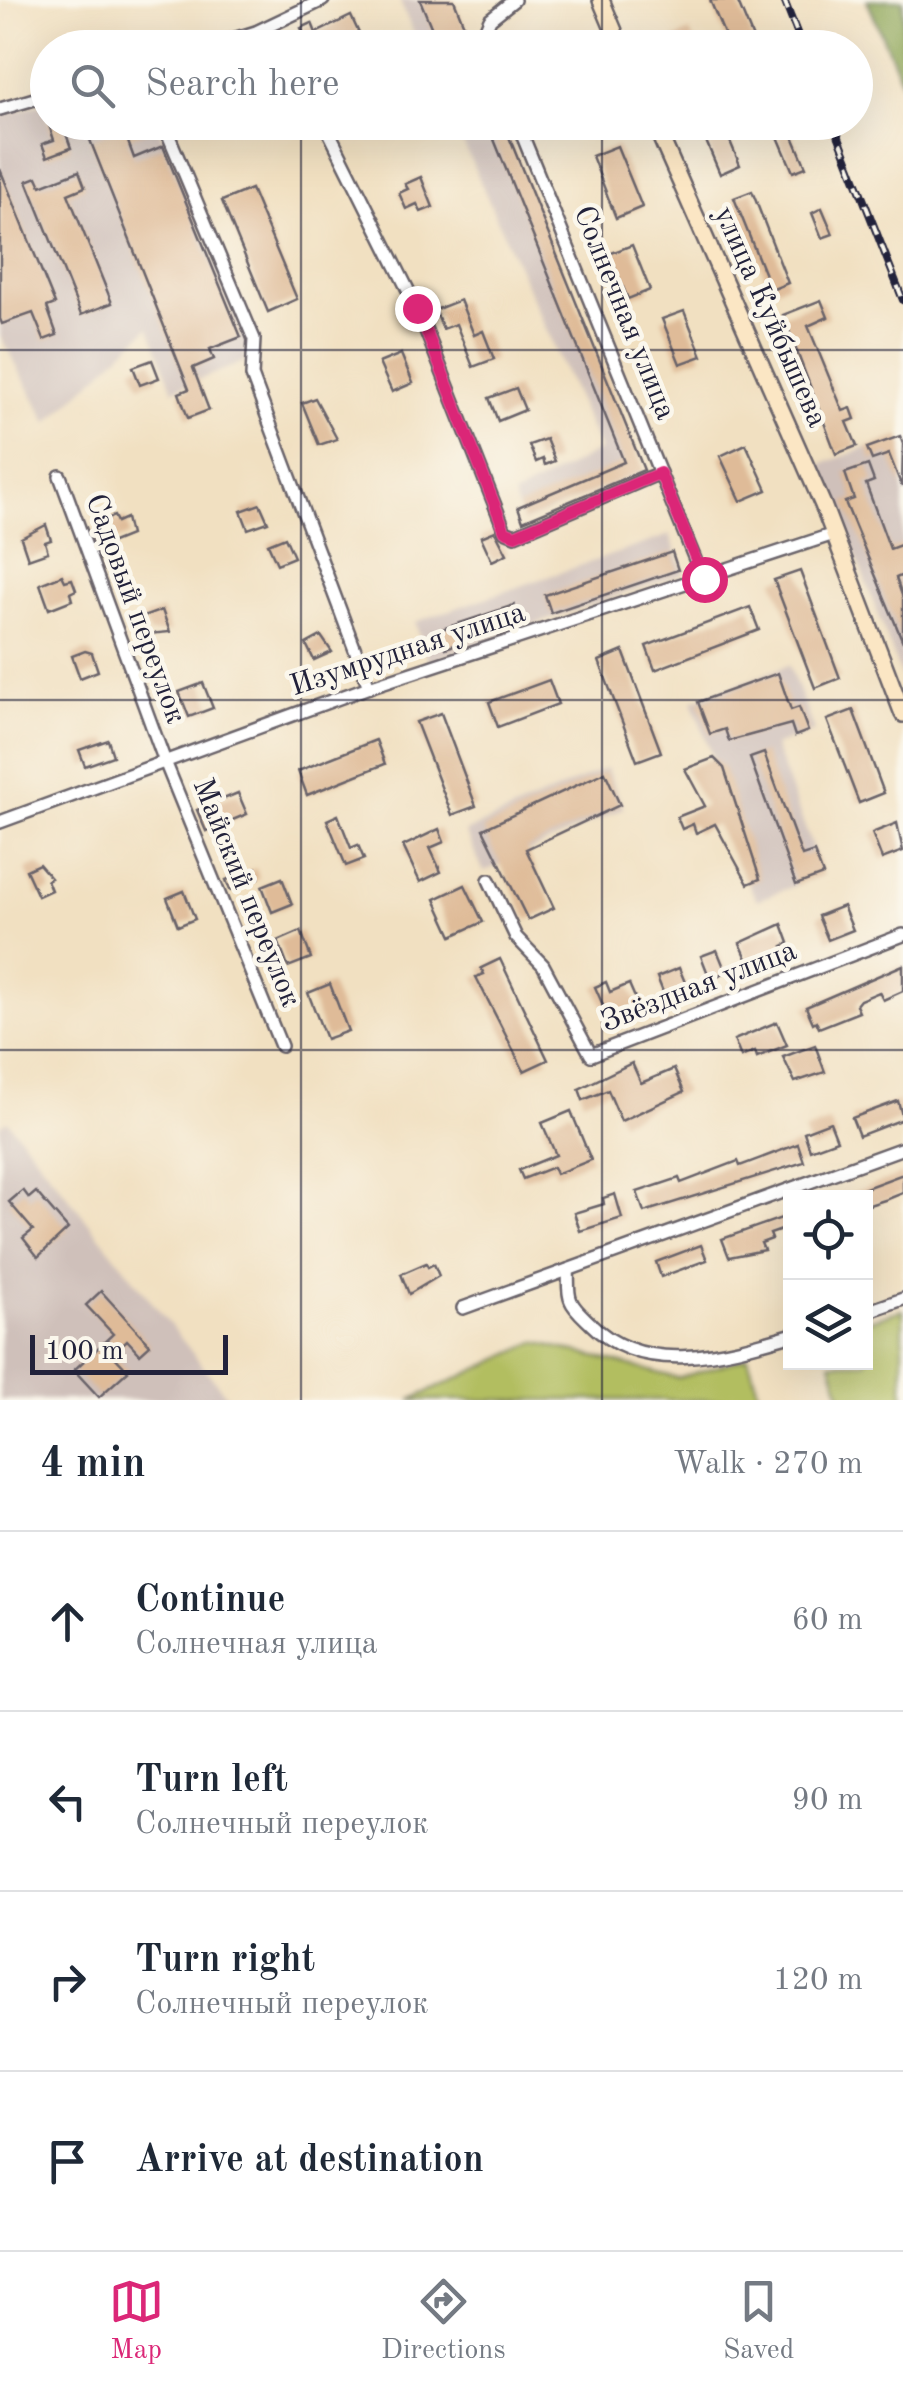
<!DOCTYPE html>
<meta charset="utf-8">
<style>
body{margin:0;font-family:"Old Standard TT",serif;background:#f6f6f7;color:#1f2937}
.controls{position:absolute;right:30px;bottom:30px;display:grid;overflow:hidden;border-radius:0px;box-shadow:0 10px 40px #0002}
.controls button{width:90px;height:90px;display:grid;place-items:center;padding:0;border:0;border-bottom:2px solid #e0e1e3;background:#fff;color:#1f2937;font:50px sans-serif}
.scale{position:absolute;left:30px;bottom:25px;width:198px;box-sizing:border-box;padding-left:10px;border:5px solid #22223b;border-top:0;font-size:28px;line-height:35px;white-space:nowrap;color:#22223b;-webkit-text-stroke:8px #fbf7ec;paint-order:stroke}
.stop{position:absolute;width:30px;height:30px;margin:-22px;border:8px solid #db2777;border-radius:50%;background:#fff}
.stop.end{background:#db2777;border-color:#fff;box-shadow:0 2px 10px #0008}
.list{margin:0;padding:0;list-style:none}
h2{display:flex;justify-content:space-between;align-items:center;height:130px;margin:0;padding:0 40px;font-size:42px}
h2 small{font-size:32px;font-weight:400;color:#747a83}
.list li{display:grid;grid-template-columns:65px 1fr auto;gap:30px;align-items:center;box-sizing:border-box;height:180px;padding:0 40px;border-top:2px solid #e0e1e3}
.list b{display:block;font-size:38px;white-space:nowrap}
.list p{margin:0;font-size:32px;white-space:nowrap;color:#747a83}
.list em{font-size:32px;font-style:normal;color:#747a83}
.icon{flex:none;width:55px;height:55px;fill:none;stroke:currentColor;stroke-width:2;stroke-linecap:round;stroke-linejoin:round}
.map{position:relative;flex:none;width:903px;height:1400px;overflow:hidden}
.search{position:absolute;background:#fff;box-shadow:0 10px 40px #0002;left:30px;right:30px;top:30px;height:110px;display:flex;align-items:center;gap:25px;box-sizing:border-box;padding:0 35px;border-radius:55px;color:#747a83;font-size:38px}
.sheet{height:850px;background:#fff}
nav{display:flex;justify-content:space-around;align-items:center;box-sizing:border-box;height:140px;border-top:2px solid #e0e1e3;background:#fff;font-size:28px;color:#747a83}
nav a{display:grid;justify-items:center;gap:5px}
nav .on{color:#db2777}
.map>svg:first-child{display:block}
</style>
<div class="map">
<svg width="903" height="1400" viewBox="0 0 903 1400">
<rect width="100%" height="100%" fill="#fbf7ec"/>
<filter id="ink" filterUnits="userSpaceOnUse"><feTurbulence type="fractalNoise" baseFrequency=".01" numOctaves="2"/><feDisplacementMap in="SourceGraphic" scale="20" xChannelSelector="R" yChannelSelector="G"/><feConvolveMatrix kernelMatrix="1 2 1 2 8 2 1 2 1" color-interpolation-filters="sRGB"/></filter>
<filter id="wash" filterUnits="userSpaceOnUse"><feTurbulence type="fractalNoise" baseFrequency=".0048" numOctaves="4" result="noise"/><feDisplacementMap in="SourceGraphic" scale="40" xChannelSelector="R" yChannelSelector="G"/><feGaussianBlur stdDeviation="2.25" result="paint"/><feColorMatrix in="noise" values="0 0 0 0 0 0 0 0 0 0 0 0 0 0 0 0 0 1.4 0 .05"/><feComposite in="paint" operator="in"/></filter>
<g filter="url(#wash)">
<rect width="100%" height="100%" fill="#f1e0c1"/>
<!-- industrial -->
<g fill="#cfc0ba">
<polygon points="399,0 454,0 473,47 420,47"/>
<polygon points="47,102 48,122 156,123 247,340 246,361 173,390 149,327 48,423 0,336 0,116"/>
<polygon points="454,123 503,123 644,471 523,522 513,496 600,450"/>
<polygon points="900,436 903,444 903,682 822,464"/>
<polygon points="670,535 684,573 428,661 415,622"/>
<polygon points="789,665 814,731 774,746 823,875 757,900 685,769 713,758 692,701"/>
<polygon points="606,768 624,808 484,872 465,832"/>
<polygon points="7,1120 230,1400 0,1400 0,1126"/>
</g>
<!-- green -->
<g fill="#b2be60" stroke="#6a704e" stroke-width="2.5">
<polygon points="903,1310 903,1400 824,1400 841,1395 831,1363 866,1362 866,1321"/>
<polygon points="536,1342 678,1378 748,1357 761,1400 411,1400"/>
</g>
<!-- forest -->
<polygon fill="#8da556" stroke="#586448" stroke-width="2.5" points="867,0 903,0 903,85"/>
<g id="blocks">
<!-- building -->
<g fill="#dfbb98">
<polygon points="420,0 454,0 473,48 457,48 451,35 437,41"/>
<polygon points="710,0 737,0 757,48 730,48"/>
<polygon points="351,16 364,44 343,48 338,36 310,48 301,28 312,23 316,33"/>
<polygon points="690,32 697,48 655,48 655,47"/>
<polygon points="48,122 62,122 71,148 47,157 42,144 54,140"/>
<polygon points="120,122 154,122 155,128 127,139 134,158 163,146 241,337 210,349 214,359 193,368 209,410 188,418 179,393 189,389 90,140 122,127"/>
<polygon points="487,122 503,122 644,470 523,521 518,507 624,462"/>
<polygon points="698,122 722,122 740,165 720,174"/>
<polygon points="787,122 806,167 793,172 773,125"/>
<polygon points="617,146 642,207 616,218 592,156"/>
<polygon points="0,169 55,304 47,307 57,335 44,340 33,313 2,324 0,319"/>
<polygon points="79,171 85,187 68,194 112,303 81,315 27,181 37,177 41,186"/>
<polygon points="421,177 433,207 421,212 417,204 406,209 399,193 408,189 405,184"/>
<polygon points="251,189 297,299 268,312 222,201"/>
<polygon points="752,191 788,283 771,290 734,198"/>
<polygon points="822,208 833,234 822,238 812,213"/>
<polygon points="632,245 650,290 628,299 609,254"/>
<polygon points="460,300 474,335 483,331 494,359 473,367 456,324 443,329 435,310"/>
<polygon points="821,300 828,317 808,326 843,411 851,408 855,419 847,422 857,446 836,454 783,315"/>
<polygon points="684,311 702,356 680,364 662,319"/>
<polygon points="401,354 413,383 392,392 379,363"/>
<polygon points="152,360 159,378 140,385 133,367"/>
<polygon points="516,388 525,410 498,421 489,398"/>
<polygon points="315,398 337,439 319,445 302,403"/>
<polygon points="900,436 903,444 902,487 889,454 872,460 867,448"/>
<polygon points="546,439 555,461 545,465 543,459 536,462 529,445"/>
<polygon points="746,444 767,490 741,501 720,456"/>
<polygon points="868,465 874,481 866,484 890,549 903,544 903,575 896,578 903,598 903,642 845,502 854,499 845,473"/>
<polygon points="260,504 268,522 248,529 241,511"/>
<polygon points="114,516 117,522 126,518 130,535 110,543 104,520"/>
<polygon points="46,525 51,540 45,542 48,552 28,559 21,538"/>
<polygon points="495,531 507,554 492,561 481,537"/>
<polygon points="285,537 294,557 277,564 268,544"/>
<polygon points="672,552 678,570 551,613 545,595"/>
<polygon points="800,571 840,678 815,688 774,580"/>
<polygon points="62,575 65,581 72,579 76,590 70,593 72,600 49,609 40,584"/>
<polygon points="514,605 521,623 446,648 439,630"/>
<polygon points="750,607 759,630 655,670 646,646"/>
<polygon points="162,610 170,632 149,634 143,617"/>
<polygon points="321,636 332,652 314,660 306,644"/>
<polygon points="85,651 92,653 98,671 80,678 72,656"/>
<polygon points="623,651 661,752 637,761 599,661"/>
<polygon points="778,673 791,710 799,707 808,731 795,736 791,724 729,741 725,729 710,734 698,702"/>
<polygon points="549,680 558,704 498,727 489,702"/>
<polygon points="203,683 213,708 189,717 179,692"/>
<polygon points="853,710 884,793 859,803 827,720"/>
<polygon points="441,713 476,806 452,815 416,722"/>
<polygon points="108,740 113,756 85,766 79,750"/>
<polygon points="376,740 385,764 307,795 298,771"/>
<polygon points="764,753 802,856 814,852 823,875 796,885 750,758"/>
<polygon points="714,758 724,768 760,879 748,884 715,824 696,833 693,824 682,829 677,817 705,806 685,769"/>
<polygon points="605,772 620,805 526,849 554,908 528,920 483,829"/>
<polygon points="238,793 247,814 206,831 197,810"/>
<polygon points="338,815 351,848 358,845 364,859 346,866 327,820"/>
<polygon points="897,823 903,851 882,859 872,833"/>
<polygon points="439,829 444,842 430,848 441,872 420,882 403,846"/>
<polygon points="39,864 51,878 47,880 51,890 38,896 26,870"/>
<polygon points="256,868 259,878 230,890 226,880"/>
<polygon points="282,878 292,904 272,912 262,886"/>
<polygon points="465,885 483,922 452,936 435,899"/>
<polygon points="184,891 195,919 178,926 167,898"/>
<polygon points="843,906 853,930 828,940 818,916"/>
<polygon points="782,924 789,943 783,946 787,953 749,963 740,943"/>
<polygon points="301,931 311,958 288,967 278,941"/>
<polygon points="717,950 726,972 710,979 701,956"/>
<polygon points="500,959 548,1060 524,1071 476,977 484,974 481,968"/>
<polygon points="903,965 903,991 883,1000 879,992 860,1000 856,1005 859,1012 819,1028 816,1021 813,1023 806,1007"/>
<polygon points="679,968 687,987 665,997 657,977"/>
<polygon points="606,982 610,992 629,984 639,1007 615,1017 612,1009 606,1012 595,987"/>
<polygon points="330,984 348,1031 326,1039 308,993"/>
<polygon points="777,1022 787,1045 757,1057 755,1051 741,1057 734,1040"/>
<polygon points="815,1045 825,1072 795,1082 783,1057"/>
<polygon points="632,1063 641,1083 674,1069 684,1092 621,1121 608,1090 583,1100 579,1089"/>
<polygon points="898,1101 903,1119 859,1136 852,1118"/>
<polygon points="571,1111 591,1160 556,1174 553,1167 523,1179 519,1170 556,1155 542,1123"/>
<polygon points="830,1122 837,1140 810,1150 804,1132"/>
<polygon points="798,1144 804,1162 644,1212 637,1192 679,1178 681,1183 738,1161 740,1166"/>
<polygon points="903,1174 903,1193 888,1199 866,1206 866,1198 839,1198"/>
<polygon points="23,1190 29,1198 36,1192 68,1229 38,1257 23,1238 33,1230 9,1202"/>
<polygon points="615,1194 622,1218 580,1231 574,1213 604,1204 603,1198"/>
<polygon points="790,1215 790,1227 770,1234 772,1239 761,1243 764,1250 729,1257 722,1239"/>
<polygon points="701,1245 707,1260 661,1277 656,1262"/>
<polygon points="426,1263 428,1267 434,1264 439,1276 409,1294 401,1274"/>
<polygon points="101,1291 150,1345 140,1354 127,1340 112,1354 128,1371 99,1397 74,1370 113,1334 86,1305"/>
</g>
</g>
</g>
<g filter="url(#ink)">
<use href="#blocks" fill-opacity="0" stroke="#6a646a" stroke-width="2.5"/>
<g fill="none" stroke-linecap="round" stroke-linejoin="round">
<!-- street casing -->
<g stroke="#6a646a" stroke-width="16">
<g id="street">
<polyline points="205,48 256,32 323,0"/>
<polyline points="486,48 482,38 490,19 514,0"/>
<polyline points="0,109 48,95"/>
<polyline points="163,122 254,339 252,376 369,687"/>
<polyline points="324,122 417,308 505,531 515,535 660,473"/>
<polyline points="517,122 703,579"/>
<polyline points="60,476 164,759 281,1046"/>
<polyline points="0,822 369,687 834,534"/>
<polyline points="489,880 516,937 543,965 591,1055 903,935"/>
<path d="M568,1270C569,1279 567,1293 571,1301C574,1309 585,1318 591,1324C644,1378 728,1353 790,1335"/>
<polyline points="463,1308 903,1148"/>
<polyline points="866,1312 903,1299"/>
</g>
</g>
<!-- secondary casing -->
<g stroke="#6a646a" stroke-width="20">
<g id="secondary">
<polyline points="601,0 621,48"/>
<polyline points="654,122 823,505 903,714"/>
</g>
</g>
<!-- street -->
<use href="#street" stroke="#fff" stroke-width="11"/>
<!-- secondary -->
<use href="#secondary" stroke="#fbe6c4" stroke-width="15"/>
<!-- rail casing -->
<g stroke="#22223b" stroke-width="8">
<g id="rail">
<polyline points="784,0 803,48"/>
<polyline points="833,122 903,300"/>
</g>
</g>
<!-- rail -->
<use href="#rail" stroke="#fbf7ec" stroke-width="4" stroke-dasharray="11" stroke-linecap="butt"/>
</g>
</g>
<g fill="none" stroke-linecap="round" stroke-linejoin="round" filter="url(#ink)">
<!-- route -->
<polyline stroke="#db2777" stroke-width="12" points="417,308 505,531 515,535 660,473 704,579"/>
</g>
<!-- grid -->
<path fill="none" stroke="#22223b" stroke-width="2.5" stroke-opacity="0.55" d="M301,0V48M602,0V48M301,122V1400M602,122V1400M0,350H903M0,700H903M0,1050H903"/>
<g text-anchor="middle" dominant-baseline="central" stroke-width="9" stroke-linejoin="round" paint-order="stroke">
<!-- street labels -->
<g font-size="30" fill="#22223b" stroke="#fbf7ec">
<text transform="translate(624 313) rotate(68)">Солнечная улица</text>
<text transform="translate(770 317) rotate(66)">улица Куйбышева</text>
<text transform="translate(135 609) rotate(70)">Садовый переулок</text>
<text transform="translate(408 650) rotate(-18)">Изумрудная улица</text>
<text transform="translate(246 893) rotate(68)">Майский переулок</text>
<text transform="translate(699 987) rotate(-21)">Звёздная улица</text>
</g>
</g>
</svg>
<div class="controls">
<button><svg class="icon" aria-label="locate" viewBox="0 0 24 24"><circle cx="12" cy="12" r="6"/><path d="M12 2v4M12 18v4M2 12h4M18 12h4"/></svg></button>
<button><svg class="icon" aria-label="layers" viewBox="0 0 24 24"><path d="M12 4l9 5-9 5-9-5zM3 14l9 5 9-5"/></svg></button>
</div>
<div class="scale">100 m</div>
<div class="stop" style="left:704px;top:579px"></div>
<div class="stop end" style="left:417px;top:308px"></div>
<div class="search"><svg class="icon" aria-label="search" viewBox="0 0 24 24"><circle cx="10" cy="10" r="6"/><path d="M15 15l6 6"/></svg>Search here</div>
</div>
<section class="sheet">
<h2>4 min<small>Walk · 270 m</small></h2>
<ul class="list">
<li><svg class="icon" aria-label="ahead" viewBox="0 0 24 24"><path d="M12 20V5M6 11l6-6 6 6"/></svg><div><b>Continue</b><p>Солнечная улица</p></div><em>60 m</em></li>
<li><svg class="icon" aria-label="left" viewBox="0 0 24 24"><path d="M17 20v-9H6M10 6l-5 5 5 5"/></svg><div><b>Turn left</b><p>Солнечный переулок</p></div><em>90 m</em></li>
<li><svg class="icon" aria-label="right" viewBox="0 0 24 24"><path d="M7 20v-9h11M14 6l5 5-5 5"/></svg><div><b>Turn right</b><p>Солнечный переулок</p></div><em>120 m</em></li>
<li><svg class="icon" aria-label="arrive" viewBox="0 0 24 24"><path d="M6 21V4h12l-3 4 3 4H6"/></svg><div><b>Arrive at destination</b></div></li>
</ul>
</section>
<nav>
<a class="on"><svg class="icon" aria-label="map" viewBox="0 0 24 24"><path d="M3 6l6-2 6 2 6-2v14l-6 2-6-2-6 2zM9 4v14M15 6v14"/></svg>Map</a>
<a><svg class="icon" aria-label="directions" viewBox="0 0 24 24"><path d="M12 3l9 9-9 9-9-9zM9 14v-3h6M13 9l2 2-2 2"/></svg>Directions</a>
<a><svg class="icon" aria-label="saved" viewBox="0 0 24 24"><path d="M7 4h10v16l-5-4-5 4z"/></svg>Saved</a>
</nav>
